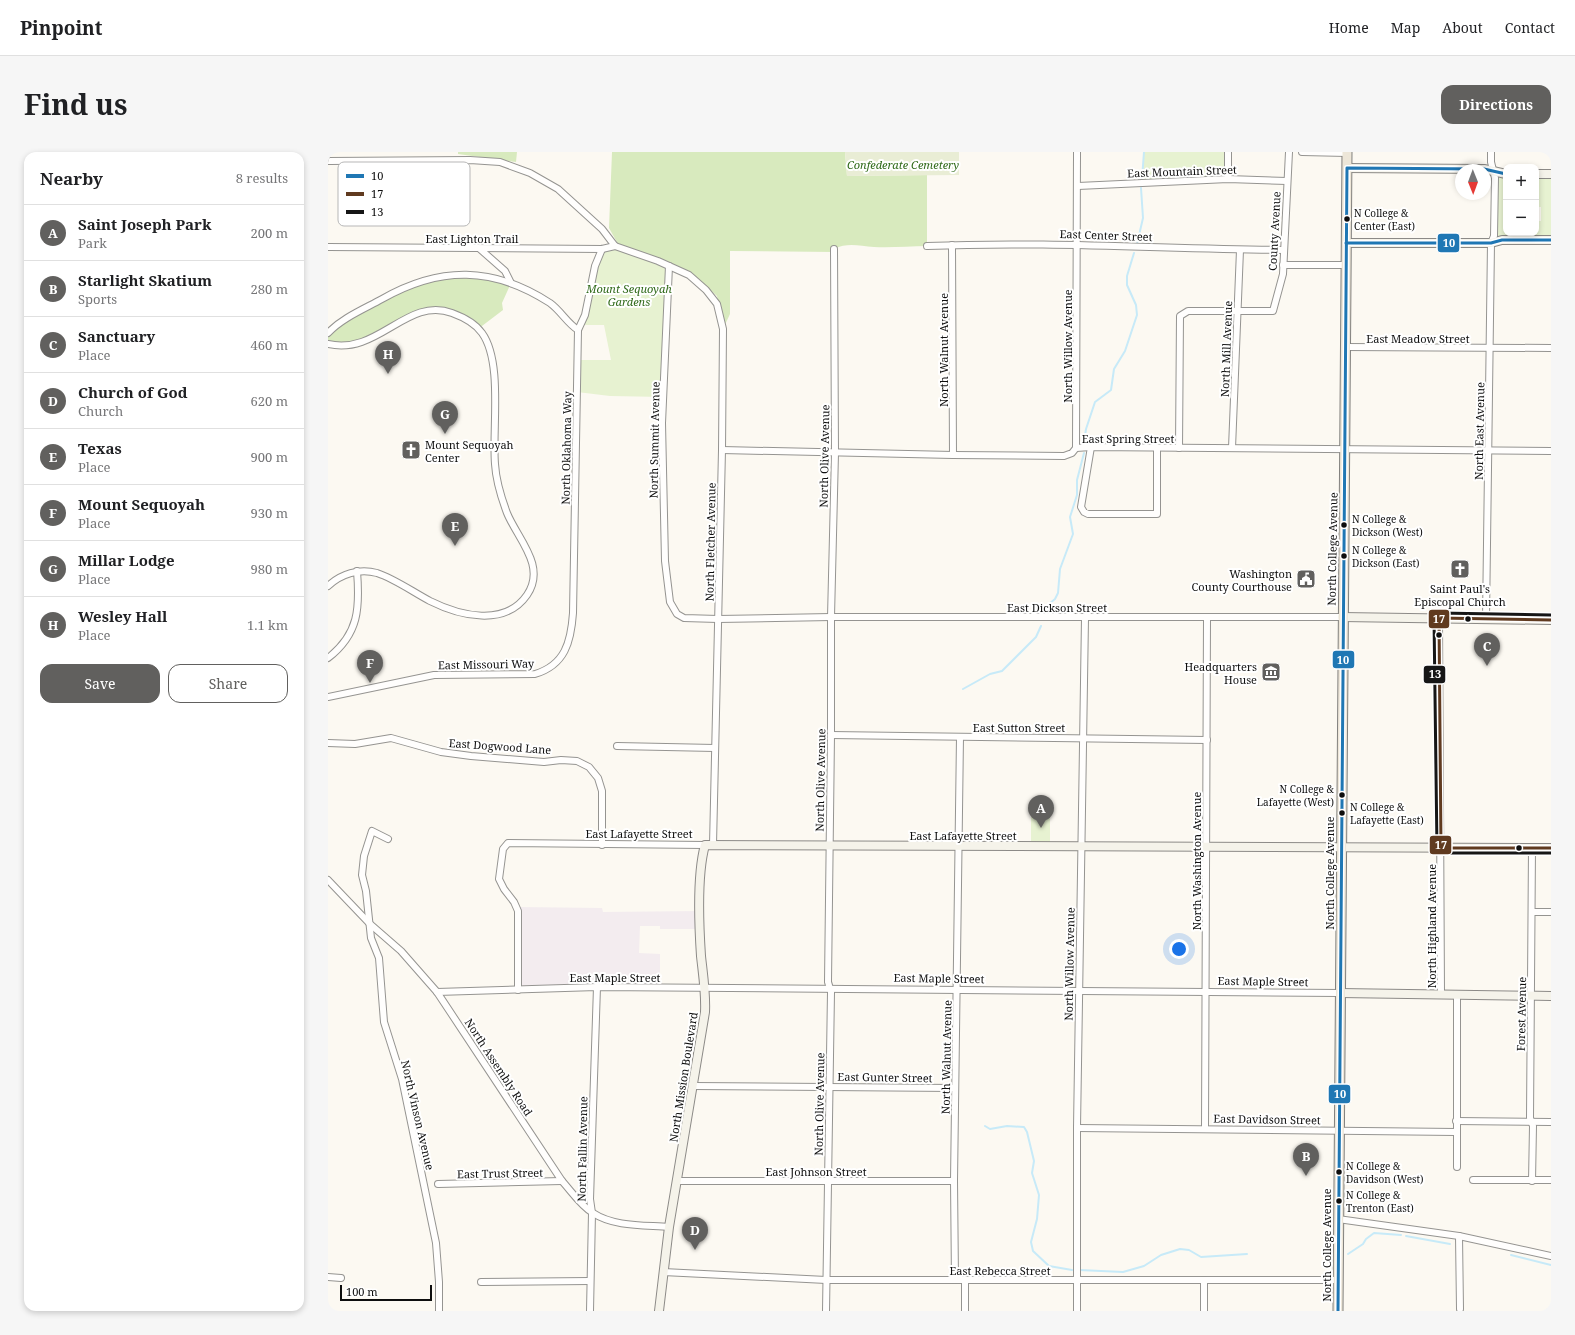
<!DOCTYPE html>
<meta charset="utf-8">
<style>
body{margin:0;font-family:"Noto Serif",serif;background:#f6f6f6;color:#202124}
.controls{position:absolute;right:12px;top:12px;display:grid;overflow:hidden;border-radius:8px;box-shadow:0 2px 6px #0003}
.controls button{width:36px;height:36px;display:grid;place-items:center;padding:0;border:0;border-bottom:1px solid #e0e0e0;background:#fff;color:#202124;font:20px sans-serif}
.compass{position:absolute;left:1127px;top:12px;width:36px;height:36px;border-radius:50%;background:#fff;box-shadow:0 2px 6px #0003;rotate:179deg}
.scale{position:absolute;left:12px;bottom:10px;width:92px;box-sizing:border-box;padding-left:4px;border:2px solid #0e0e0e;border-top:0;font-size:11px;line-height:14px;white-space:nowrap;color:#0e0e0e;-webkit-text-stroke:3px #fff;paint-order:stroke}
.you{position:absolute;left:851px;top:797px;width:14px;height:14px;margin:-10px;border:3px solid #fff;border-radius:50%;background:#1a73e8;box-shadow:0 0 0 6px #1a73e833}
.badge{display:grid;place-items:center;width:26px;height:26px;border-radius:50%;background:#61605e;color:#fff;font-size:13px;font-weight:700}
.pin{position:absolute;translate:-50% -33px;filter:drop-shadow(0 1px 2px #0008)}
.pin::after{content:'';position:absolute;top:21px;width:14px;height:12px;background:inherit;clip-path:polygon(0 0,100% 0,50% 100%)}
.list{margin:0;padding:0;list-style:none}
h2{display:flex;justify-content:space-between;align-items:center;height:52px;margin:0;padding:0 16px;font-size:17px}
h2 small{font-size:13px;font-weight:400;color:#757577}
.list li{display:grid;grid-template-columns:26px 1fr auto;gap:12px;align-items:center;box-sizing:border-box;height:56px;padding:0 16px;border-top:1px solid #e0e0e0}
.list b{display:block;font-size:15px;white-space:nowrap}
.list p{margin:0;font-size:13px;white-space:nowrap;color:#757577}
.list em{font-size:13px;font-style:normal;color:#757577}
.actions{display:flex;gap:8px;padding:12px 16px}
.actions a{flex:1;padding:9px 0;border:1px solid #61605e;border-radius:12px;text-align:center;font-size:14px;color:#61605e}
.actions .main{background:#61605e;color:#fff}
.map{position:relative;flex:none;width:1223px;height:1159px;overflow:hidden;border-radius:12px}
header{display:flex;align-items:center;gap:24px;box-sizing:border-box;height:56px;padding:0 20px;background:#fff;border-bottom:1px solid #e0e0e0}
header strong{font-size:19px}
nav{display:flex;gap:22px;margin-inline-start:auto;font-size:14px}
.intro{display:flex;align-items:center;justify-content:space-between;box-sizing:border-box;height:96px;padding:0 24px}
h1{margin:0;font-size:28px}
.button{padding:10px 18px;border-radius:12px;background:#61605e;color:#fff;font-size:14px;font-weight:700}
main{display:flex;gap:24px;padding:0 24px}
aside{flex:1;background:#fff;border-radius:12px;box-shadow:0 2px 6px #0003}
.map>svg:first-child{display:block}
</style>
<header>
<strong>Pinpoint</strong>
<nav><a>Home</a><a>Map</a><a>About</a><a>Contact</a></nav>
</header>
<div class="intro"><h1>Find us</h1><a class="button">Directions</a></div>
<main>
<aside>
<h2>Nearby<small>8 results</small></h2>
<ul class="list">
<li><span class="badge">A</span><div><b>Saint Joseph Park</b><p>Park</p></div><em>200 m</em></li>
<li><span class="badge">B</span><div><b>Starlight Skatium</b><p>Sports</p></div><em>280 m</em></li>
<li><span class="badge">C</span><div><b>Sanctuary</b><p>Place</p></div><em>460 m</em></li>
<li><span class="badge">D</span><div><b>Church of God</b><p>Church</p></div><em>620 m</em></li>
<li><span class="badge">E</span><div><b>Texas</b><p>Place</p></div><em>900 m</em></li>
<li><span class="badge">F</span><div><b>Mount Sequoyah</b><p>Place</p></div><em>930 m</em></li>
<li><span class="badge">G</span><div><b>Millar Lodge</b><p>Place</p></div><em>980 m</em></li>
<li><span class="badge">H</span><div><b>Wesley Hall</b><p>Place</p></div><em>1.1 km</em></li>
</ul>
<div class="actions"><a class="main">Save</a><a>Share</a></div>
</aside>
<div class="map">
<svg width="1223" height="1159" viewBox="0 0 1223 1159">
<rect width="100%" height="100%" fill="#fcf9f2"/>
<!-- industrial -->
<polygon fill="#f3ecef" points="189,755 274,756 275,760 372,759 372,777 332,777 332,774 312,774 311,801 332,802 332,835 190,838"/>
<!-- green -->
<g fill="#e7f2d1">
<polygon points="816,0 900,0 900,27 813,31"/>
<polygon points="1166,20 1178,22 1178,81 1208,81 1208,69 1213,69 1213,55 1208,55 1208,22 1223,22 1223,88 1163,91"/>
<polygon points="287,94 341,114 336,245 282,244 249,240 250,208 283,208 276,173 253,173 274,97"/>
<polygon points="722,656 722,694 703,694 703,657"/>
</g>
<!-- forest -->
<g fill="#d8eabe">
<polygon points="130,0 189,0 188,10 130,2"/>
<path d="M284,0H517L519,24L599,23V94C582,94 563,96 546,95C531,94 520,90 506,97V100L402,99V162L395,177L389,144L361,119L290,92L281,76Z"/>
<polygon points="135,123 183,131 174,151 175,158 150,177 134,165 99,159 34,191 0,192 0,182 4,177 89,131"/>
</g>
<!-- cemetery -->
<polygon fill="#e9edd5" points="517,0 631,0 631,23 519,24"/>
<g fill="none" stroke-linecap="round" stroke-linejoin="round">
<!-- stream -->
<g stroke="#c7eaf8" stroke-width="2">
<polyline points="814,27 816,0"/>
<polyline points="809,92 815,66 813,36"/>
<polyline points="756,291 758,277 767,250 783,238 786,217 797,199 809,163 808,153 799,133 799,124 806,101"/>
<polyline points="715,457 727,447 730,441 732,417 745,382 742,365 749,343 749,328 756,301"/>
<polyline points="635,537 662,522 674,519 708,485 713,474"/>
<polyline points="657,974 662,977 679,974 696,975 699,980 706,1009 704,1021 711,1043 709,1067 703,1090 705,1099 721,1114 744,1118"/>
<polyline points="1078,1084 1122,1092"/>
<polyline points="1020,1102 1035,1092 1038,1087 1046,1081 1073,1083"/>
<polyline points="1183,1103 1223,1113"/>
<polyline points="751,1118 795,1120 816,1114 833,1103 852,1097 861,1098 873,1105 919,1102"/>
</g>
<!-- street casing -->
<g stroke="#959491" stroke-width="8">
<g id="street">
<polyline points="974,0 1019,1"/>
<polyline points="0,9 142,8 172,10 202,21 230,37 274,77 287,94 330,109 361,123 378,138 389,152 395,177 394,298 385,693"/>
<polyline points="900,27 900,0"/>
<polyline points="750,34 900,27 959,29"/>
<polyline points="624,93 625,303"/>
<path d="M599,94C718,89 837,97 956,98"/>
<polyline points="0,95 274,97 287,94"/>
<polyline points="152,97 177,119 183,131"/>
<polyline points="955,113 1018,113"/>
<polyline points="341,114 334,271 337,409 342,450 349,462 356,466 390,467 503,465 1014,465"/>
<path d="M0,181C14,166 36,157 54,147C112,114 165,114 222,151C233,159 239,171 250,178"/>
<path d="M0,192C50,204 79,144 124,161C135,165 147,171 154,181C175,210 164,277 167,312C168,329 173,345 179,361C189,386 219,414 199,443C177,475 132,464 102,449C85,440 67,427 49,421C31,416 13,422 0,434"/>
<polyline points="1017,195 1223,196"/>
<polyline points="763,295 753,355 756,360 760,362 829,362 829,296"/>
<polyline points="748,296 749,0"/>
<polyline points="851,296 852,164 860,159 945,159 955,122 961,0"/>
<polyline points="904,296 912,98"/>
<polyline points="394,298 625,303 736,304 744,301 748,296 763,295 1223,299"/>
<polyline points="1111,466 1113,842"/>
<polyline points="1158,467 1163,91 1166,84 1167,26 1163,10 1163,0"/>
<path d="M0,506C31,482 32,456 29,419"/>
<path d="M0,545L106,523L207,522C237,513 243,490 245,461L250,178L257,163L267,114L274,97"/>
<polyline points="503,583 879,588"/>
<polyline points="0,591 27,592 63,586 113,600 143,604 216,610 233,608 249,609 261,615 270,626 274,639 274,693"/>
<polyline points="289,594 387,596"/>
<polyline points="60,687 44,679 36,704 34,723 38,739 43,786 51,806 56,870 74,927 108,1091 111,1130 111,1159"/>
<path d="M0,728L42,772L73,799L109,840L234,1029C244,1040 253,1054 265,1061C286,1075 317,1073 341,1075"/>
<polyline points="1204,760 1223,760"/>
<polyline points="190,838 190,759 186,750 176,737 171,727 175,697 180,691 377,693"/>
<polyline points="109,840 269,835 1012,841"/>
<polyline points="365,934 627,936"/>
<polyline points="1128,969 1223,970"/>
<polyline points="749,976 1128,980"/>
<polyline points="877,976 879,466"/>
<polyline points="1129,1015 1129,842"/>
<polyline points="1145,1028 1223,1028"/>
<polyline points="349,1029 626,1029"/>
<polyline points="1204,1029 1205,974 1202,966 1204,696"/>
<polyline points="110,1032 234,1029"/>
<polyline points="1010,1067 1131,1084 1223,1104"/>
<polyline points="1131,1084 1132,1157"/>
<polyline points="335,1120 498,1128 1010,1128"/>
<polyline points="0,1125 13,1126"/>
<polyline points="627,1128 626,1029 632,585"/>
<polyline points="637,1128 637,1159"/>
<polyline points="153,1130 262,1129"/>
<polyline points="262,1159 264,1061 262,1047 269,835"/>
<polyline points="498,1159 503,840 500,830 503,583 503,465 507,301 506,97"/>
<polyline points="749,1159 749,976 757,466"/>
<polyline points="876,1159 876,1128"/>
</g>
</g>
<!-- secondary casing -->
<g stroke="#8c8a87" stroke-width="10">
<g id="secondary">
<polyline points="1019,16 1156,17 1178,22"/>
<polyline points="1208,22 1223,22"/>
<polyline points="1018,91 1163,91 1174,88 1223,88"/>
<polyline points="1014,465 1223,468"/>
<polyline points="1012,841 1223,844"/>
<path d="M331,1159L341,1075L377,860C378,841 375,823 373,804C371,774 369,722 377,693L1223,696"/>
</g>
</g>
<!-- primary casing -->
<g stroke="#82817e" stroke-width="11">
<polyline id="primary" points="1010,1159 1019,0"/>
</g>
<!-- street -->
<use href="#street" stroke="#fffefd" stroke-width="6"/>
<!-- secondary -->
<use href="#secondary" stroke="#f5f3ea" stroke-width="8"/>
<!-- primary -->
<use href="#primary" stroke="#ede6d8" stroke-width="9"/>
<!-- bus-1 casing -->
<g stroke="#fff" stroke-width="6">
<g id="bus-1">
<polyline points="1018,91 1163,91 1174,88 1223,88"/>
<polyline points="1010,1159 1019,16 1156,17 1178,22"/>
</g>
</g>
<!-- bus-2 casing -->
<g stroke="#fff" stroke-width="6">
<polyline id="bus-2" points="1223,468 1111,466 1113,696 1223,696"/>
</g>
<!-- bus-3 casing -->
<g stroke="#fff" stroke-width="6">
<polyline id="bus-3" points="1223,463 1111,461 1107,462 1106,466 1109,698 1113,701 1223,701"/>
</g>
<!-- bus-1 -->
<use href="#bus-1" stroke="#1f77b4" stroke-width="3"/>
<!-- bus-2 -->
<use href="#bus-2" stroke="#603a1f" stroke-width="3"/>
<!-- bus-3 -->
<use href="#bus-3" stroke="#161616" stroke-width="3"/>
</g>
<!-- icons -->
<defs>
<g id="church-square" transform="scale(1)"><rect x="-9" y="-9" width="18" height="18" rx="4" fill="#61605e" stroke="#fff"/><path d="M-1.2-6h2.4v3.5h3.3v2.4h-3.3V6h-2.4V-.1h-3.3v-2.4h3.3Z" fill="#fff"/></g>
<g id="civic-square" transform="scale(1)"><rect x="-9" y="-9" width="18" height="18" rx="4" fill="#61605e" stroke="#fff"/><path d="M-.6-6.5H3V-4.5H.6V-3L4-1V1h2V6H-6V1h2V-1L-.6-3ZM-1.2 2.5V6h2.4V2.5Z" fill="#fff"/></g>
<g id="museum-square" transform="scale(1)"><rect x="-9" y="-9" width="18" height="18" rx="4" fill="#61605e" stroke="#fff"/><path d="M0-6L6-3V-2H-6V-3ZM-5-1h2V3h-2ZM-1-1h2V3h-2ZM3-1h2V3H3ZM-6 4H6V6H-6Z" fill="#fff"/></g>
</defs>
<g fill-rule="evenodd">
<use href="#church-square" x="83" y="298"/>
<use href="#church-square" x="1132" y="417"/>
<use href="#civic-square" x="978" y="427"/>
<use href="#museum-square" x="943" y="520"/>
</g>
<!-- markers -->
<g fill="#0e0e0e" stroke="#fff" stroke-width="1.5">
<circle cx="1019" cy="67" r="3.5"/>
<circle cx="1016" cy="373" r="3.5"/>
<circle cx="1016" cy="404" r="3.5"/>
<circle cx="1140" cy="467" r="3.5"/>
<circle cx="1111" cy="483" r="3.5"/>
<circle cx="1014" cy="643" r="3.5"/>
<circle cx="1014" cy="661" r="3.5"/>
<circle cx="1191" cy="696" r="3.5"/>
<circle cx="1011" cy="1020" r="3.5"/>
<circle cx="1011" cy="1049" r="3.5"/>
</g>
<g text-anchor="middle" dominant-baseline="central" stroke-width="4" stroke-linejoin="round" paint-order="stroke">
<!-- bus labels -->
<g font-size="10" fill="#0e0e0e" stroke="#fff" text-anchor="start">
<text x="1026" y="61">N College &amp;<tspan x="1026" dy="13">Center (East)</tspan></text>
<text x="1024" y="367">N College &amp;<tspan x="1024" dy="13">Dickson (West)</tspan></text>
<text x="1024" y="398">N College &amp;<tspan x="1024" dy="13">Dickson (East)</tspan></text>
<text x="1006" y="637" text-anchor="end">N College &amp;<tspan x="1006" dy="13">Lafayette (West)</tspan></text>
<text x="1022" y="655">N College &amp;<tspan x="1022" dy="13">Lafayette (East)</tspan></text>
<text x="1018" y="1014">N College &amp;<tspan x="1018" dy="13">Davidson (West)</tspan></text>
<text x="1018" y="1043">N College &amp;<tspan x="1018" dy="13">Trenton (East)</tspan></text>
</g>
<!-- park labels -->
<g font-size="11" font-style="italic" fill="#306a1a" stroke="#fff">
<text x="575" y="12">Confederate Cemetery</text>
<text x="301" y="136">Mount Sequoyah<tspan x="301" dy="13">Gardens</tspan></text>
</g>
<!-- street labels -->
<g font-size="11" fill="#0e0e0e" stroke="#fff">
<text transform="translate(854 19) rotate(-2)">East Mountain Street</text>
<text transform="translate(946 79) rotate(-87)">County Avenue</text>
<text transform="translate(778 83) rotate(2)">East Center Street</text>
<text x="144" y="86">East Lighton Trail</text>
<text x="1090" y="186">East Meadow Street</text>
<text transform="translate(739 194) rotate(-90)">North Willow Avenue</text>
<text transform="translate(898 197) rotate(-88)">North Mill Avenue</text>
<text transform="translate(615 198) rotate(-90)">North Walnut Avenue</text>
<text transform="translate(1151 279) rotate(-89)">North East Avenue</text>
<text x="800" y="286">East Spring Street</text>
<text transform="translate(326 288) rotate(-89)">North Summit Avenue</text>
<text transform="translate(238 296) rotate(-89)">North Oklahoma Way</text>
<text transform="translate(496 304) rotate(-89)">North Olive Avenue</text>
<text transform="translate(382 390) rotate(-89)">North Fletcher Avenue</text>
<text transform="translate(1004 397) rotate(-89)">North College Avenue</text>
<text x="729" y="455">East Dickson Street</text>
<text transform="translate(158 512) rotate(-1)">East Missouri Way</text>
<text x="691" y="575">East Sutton Street</text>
<text transform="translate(172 594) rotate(4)">East Dogwood Lane</text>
<text transform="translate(492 628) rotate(-89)">North Olive Avenue</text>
<text x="311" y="681">East Lafayette Street</text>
<text x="635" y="683">East Lafayette Street</text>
<text transform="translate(868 709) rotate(-90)">North Washington Avenue</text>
<text transform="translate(1001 721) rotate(-90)">North College Avenue</text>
<text transform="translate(1103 774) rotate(-90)">North Highland Avenue</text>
<text transform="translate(741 812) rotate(-89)">North Willow Avenue</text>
<text x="287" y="825">East Maple Street</text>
<text transform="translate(611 826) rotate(1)">East Maple Street</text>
<text transform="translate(935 829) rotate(1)">East Maple Street</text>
<text transform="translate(1193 862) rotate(-89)">Forest Avenue</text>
<text transform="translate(618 905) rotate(-89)">North Walnut Avenue</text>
<text transform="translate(171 915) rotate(57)">North Assembly Road</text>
<text transform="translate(355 925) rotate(-81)">North Mission Boulevard</text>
<text transform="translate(557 925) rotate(1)">East Gunter Street</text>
<text transform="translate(491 952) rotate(-89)">North Olive Avenue</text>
<text transform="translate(90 963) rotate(77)">North Vinson Avenue</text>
<text transform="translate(939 967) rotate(1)">East Davidson Street</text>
<text transform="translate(254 997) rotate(-89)">North Fallin Avenue</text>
<text x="488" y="1019">East Johnson Street</text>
<text transform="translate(172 1021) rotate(-1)">East Trust Street</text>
<text transform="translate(998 1093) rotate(-90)">North College Avenue</text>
<text x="672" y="1118">East Rebecca Street</text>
</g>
<!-- poi labels -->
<g font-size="11" fill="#0e0e0e" stroke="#fff" text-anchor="end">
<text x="97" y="292" text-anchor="start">Mount Sequoyah<tspan x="97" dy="13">Center</tspan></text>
<text x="964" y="421">Washington<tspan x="964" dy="13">County Courthouse</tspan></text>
<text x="1132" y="436" text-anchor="middle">Saint Paul's<tspan x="1132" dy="13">Episcopal Church</tspan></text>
<text x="929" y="514">Headquarters<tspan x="929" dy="13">House</tspan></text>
</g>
</g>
<!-- legend -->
<rect x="10" y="10" width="132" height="64" rx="6" fill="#fff" stroke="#b7b7b7" stroke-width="1"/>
<rect x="18" y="22" width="18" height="4" fill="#1f77b4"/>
<rect x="18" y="40" width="18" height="4" fill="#603a1f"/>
<rect x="18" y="58" width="18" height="4" fill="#161616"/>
<g font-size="11" fill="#0e0e0e">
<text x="43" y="28">10</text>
<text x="43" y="46">17</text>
<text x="43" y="64">13</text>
</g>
<g stroke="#fff" stroke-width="1.5">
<rect x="1109" y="81" width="23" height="20" rx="4" fill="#1f77b4"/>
<rect x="1100" y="457" width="22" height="20" rx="4" fill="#603a1f"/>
<rect x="1004" y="498" width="23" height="19" rx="4" fill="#1f77b4"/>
<rect x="1095" y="513" width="23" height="19" rx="4" fill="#161616"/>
<rect x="1101" y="683" width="23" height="20" rx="4" fill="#603a1f"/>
<rect x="1000" y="932" width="23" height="20" rx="4" fill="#1f77b4"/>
</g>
<g font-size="11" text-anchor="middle" font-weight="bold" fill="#fff">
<text x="1121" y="95">10</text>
<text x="1111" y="471">17</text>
<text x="1015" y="512">10</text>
<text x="1107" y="526">13</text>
<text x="1113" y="697">17</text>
<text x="1012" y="946">10</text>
</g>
</svg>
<div class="controls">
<button>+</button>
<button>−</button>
</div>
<svg class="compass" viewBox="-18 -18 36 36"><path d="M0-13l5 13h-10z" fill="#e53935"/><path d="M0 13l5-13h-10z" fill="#757577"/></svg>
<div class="scale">100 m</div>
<div class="you"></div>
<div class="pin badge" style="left:713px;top:676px">A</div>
<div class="pin badge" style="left:978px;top:1024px">B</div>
<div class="pin badge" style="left:1159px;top:514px">C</div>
<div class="pin badge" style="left:367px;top:1098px">D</div>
<div class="pin badge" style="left:127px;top:394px">E</div>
<div class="pin badge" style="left:42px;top:531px">F</div>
<div class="pin badge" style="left:117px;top:282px">G</div>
<div class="pin badge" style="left:60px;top:222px">H</div>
</div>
</main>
